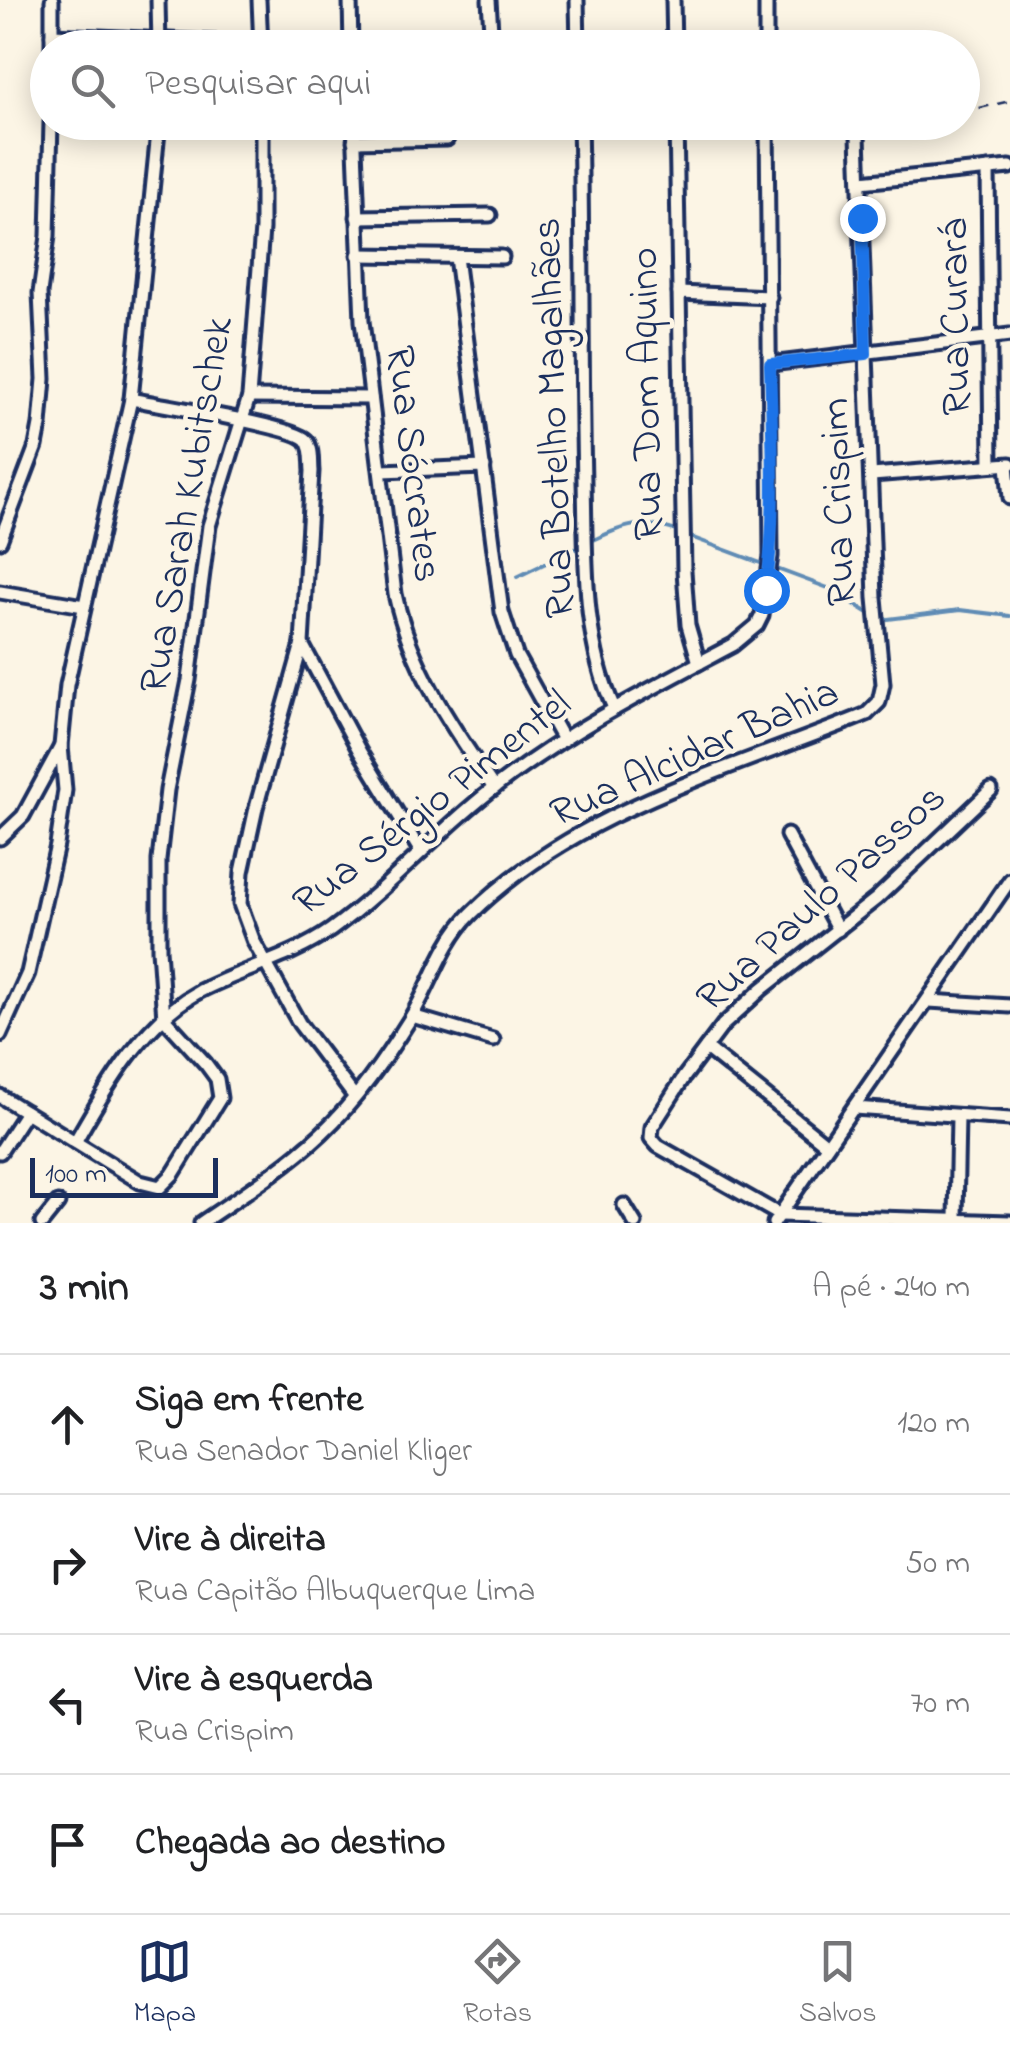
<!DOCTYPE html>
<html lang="pt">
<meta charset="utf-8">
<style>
body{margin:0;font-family:"Indie Flower",sans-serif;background:#f2f2f2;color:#202124}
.scale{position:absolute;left:30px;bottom:25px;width:188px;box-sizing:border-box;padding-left:10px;border:5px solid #1b2f5e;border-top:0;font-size:28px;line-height:35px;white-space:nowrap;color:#1b2f5e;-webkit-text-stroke:8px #fcf5e5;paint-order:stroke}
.stop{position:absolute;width:30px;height:30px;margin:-22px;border:8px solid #1a73e8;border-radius:50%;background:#fff}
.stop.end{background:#1a73e8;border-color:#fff;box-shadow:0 2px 10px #0008}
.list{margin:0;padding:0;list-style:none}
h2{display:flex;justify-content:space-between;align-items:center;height:130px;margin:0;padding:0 40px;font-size:42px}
h2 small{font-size:32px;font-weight:400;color:#757577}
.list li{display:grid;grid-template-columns:65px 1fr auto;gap:30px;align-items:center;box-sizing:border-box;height:140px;padding:0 40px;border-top:2px solid #e0e0e0}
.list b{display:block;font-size:38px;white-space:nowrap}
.list p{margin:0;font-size:32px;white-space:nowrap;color:#757577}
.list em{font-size:32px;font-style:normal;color:#757577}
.icon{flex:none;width:55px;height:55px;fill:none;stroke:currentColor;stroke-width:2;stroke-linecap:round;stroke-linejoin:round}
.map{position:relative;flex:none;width:1010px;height:1223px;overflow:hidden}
.search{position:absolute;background:#fff;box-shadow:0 5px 25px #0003;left:30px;right:30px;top:30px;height:110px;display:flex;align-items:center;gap:25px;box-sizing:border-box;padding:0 35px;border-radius:55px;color:#757577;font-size:38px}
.sheet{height:690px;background:#fff}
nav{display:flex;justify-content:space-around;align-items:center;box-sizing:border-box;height:140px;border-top:2px solid #e0e0e0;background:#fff;font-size:28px;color:#757577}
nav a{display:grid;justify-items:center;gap:5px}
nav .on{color:#1b2f5e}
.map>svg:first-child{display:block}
</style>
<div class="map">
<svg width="1010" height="1223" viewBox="0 0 1010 1223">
<rect width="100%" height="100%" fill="#fcf5e5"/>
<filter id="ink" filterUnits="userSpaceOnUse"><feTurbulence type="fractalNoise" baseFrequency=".01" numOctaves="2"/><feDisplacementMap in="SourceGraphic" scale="20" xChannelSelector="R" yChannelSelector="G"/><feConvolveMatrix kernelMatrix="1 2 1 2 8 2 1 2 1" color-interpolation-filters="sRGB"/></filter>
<g filter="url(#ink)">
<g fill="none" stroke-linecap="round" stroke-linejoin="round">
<!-- stream -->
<g stroke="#618cb5" stroke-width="4">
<polyline points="688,536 828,588 872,615"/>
<path d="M589,542C625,525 641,518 679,532"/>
<polyline points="517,577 581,546"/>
<polyline points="880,620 960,610 1010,616"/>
</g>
<!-- street casing -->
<g stroke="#1b2f5e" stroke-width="19">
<g id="street">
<polyline points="52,0 52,48"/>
<polyline points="158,0 159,48"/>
<polyline points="259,0 261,48"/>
<polyline points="350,0 351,48"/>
<polyline points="489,0 492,46"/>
<polyline points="577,0 578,48"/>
<polyline points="673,0 674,48"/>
<polyline points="766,0 766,48"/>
<polyline points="52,35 350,48"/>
<polyline points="355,48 544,48"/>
<path d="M354,122L362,321L395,594C411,668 451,726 494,788"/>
<path d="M580,122C583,242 581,362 584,482C586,556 582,639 614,708"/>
<polyline points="676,122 684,571 688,625 699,663"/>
<polyline points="354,141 447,139"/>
<polyline points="988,169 991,465"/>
<polyline points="861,182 1010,167"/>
<polyline points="357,217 490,215"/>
<polyline points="358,255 502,257"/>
<polyline points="456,257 502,612 516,655 562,738"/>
<polyline points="679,293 770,297"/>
<polyline points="770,364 1010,335"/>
<polyline points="249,397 371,398"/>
<path d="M131,399C158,405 294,426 306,440C313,448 311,462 312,471L302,644L256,808L242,872L240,904L254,942L299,1023L354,1096"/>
<polyline points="1007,465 1010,498"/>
<polyline points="382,471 484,467"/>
<polyline points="872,475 1010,464"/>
<polyline points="0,541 36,446 40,425 44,379 40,293 48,236 51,122"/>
<polyline points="0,592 84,606"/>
<polyline points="302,644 360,752 421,852"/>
<polyline points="991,790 876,899 762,989 723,1025 684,1077 652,1127 651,1138 658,1146 780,1215 1010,1222"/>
<polyline points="787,835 838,930"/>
<polyline points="0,838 23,816 61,746"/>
<polyline points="929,1001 1010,1006"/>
<polyline points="412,1016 493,1040"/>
<polyline points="0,1035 28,973 57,845 65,790 61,746 67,685 131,399 159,122"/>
<polyline points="706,1048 827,1145"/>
<polyline points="0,1096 140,1182 160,1187 173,1174 220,1098 217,1079 206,1064 164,1018 159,949 159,860 167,790 189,680 209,526 249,397 262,229 262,122"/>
<polyline points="854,1108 1010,1119"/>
<path d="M75,1142C106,1087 143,1022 200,991C243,969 291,958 331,930C391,887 439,829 498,785C571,729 652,688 733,645L757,625L762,615L771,556L767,122"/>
<polyline points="0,1152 26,1112"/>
<polyline points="624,1205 635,1223"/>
<polyline points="956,1218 958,1117"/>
<polyline points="42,1223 58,1203"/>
<path d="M201,1223C242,1195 286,1167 322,1133C357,1100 385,1059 410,1019C431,985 442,943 471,914C577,809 733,769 867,714L879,702L883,684L875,598L858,136"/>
<polyline points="774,1223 1010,880"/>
</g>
</g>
<!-- path -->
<polyline stroke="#1b2f5e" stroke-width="2.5" stroke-dasharray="10 8" stroke-linecap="butt" points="962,112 1010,101"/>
<!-- street -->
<use href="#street" stroke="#fcf5e5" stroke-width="11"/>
</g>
</g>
<g fill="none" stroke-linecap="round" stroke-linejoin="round" filter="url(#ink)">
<!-- route -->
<path stroke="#1a73e8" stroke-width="12" d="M766,590C777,515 772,439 770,364L866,354L862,218"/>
</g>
<g text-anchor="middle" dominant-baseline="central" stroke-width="9" stroke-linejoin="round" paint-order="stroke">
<!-- street labels -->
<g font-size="42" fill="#1b2f5e" stroke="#fcf5e5">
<text transform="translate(957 317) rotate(-91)">Rua Curará</text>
<text transform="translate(648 394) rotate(-91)">Rua Dom Aquino</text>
<text transform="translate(555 418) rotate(-92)">Rua Botelho Magalhães</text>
<text transform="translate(412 464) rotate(83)">Rua Sócrates</text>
<text transform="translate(840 502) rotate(-92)">Rua Crispim</text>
<text transform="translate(188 505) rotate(-80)">Rua Sarah Kubitschek</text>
<text transform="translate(695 754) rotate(-24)">Rua Alcidar Bahia</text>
<text transform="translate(433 804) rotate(-38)">Rua Sérgio Pimentel</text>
<text transform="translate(822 899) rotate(-42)">Rua Paulo Passos</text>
</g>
</g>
</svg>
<div class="scale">100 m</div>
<div class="stop" style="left:766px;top:590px"></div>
<div class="stop end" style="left:862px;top:218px"></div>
<div class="search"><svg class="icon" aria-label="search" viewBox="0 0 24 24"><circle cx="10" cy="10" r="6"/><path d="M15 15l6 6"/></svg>Pesquisar aqui</div>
</div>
<section class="sheet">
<h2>3 min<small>A pé · 240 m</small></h2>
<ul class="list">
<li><svg class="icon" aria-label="ahead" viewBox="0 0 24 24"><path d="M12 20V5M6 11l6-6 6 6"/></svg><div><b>Siga em frente</b><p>Rua Senador Daniel Kliger</p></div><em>120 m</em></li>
<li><svg class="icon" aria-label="right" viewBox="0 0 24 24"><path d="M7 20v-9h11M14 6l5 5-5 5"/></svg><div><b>Vire à direita</b><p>Rua Capitão Albuquerque Lima</p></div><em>50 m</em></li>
<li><svg class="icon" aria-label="left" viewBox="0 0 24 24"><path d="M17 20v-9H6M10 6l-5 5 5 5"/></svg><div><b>Vire à esquerda</b><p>Rua Crispim</p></div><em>70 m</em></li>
<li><svg class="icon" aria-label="arrive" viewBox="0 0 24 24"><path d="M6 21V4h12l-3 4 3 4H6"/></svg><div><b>Chegada ao destino</b></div></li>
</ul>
</section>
<nav>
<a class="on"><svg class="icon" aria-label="map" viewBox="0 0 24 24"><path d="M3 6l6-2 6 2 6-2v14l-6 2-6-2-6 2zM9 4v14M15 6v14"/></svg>Mapa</a>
<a><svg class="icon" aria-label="directions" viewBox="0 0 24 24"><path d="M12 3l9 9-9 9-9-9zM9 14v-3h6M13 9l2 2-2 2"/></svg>Rotas</a>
<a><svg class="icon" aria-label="saved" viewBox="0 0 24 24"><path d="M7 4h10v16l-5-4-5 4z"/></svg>Salvos</a>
</nav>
